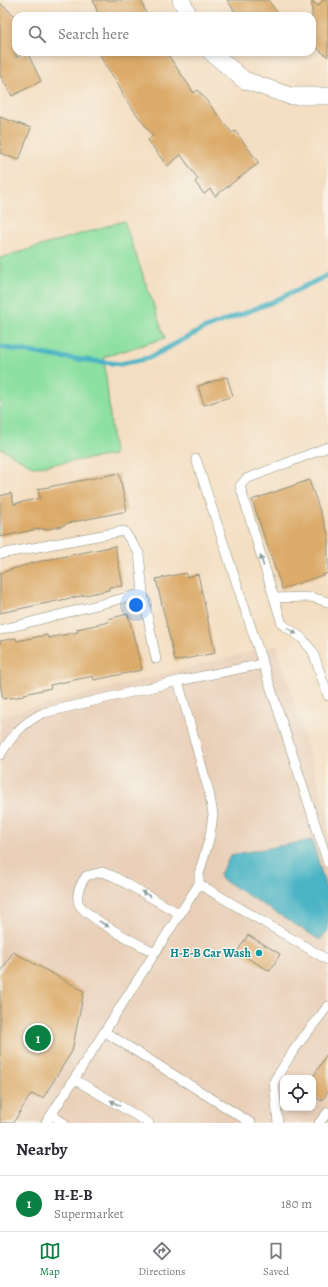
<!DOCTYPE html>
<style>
body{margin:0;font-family:Alegreya,serif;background:#f7f7f7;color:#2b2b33}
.controls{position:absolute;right:12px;bottom:12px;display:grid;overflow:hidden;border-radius:8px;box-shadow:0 2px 6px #0003}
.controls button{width:36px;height:36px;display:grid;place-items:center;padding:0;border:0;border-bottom:1px solid #e1e1e2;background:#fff;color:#2b2b33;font:20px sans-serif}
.you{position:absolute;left:136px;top:605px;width:14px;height:14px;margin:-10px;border:3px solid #fff;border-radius:50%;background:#1a73e8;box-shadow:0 0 0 6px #1a73e833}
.badge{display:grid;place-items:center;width:26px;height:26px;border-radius:50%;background:#0b8043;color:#fff;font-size:13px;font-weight:700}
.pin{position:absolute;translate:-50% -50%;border:2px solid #fff;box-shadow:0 1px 4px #0006}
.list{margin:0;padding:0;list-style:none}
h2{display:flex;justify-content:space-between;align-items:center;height:52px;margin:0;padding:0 16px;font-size:17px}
h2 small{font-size:13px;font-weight:400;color:#7c7c81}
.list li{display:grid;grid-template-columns:26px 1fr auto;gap:12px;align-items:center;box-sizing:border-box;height:56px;padding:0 16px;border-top:1px solid #e1e1e2}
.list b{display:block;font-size:15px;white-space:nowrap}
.list p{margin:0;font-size:13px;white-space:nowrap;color:#7c7c81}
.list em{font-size:13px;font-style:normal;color:#7c7c81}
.icon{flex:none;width:22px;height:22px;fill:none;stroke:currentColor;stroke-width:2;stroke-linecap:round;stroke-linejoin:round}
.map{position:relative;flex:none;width:328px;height:1123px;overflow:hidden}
.search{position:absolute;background:#fff;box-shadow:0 2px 6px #0003;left:12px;right:12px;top:12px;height:44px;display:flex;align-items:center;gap:10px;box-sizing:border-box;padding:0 14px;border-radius:12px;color:#7c7c81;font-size:15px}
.sheet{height:108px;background:#fff}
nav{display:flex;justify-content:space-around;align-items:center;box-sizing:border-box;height:56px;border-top:1px solid #e1e1e2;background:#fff;font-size:11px;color:#7c7c81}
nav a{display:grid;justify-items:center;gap:2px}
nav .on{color:#0b8043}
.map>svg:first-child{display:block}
</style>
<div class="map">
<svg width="328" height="1123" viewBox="0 0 328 1123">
<rect width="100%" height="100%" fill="#f7f3e8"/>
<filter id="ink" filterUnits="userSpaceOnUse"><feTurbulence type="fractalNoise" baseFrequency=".025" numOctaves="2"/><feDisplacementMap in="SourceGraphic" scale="8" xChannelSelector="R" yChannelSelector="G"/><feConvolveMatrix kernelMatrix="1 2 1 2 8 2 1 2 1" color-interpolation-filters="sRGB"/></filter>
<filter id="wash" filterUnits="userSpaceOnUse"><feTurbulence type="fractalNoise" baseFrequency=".012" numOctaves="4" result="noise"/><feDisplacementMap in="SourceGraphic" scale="16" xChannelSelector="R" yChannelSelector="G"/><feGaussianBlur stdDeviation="0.9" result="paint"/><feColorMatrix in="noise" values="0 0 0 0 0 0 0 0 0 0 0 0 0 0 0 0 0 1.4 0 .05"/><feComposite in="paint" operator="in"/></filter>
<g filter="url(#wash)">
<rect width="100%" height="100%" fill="#f4dec1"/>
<!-- built -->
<path fill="#e9cfb8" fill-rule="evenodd" d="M277,645L328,815V1123H0V720L3,715ZM283,1078H313V1108H283Z"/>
<!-- green -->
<polygon fill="#8de0a1" stroke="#568e6a" points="124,221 165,338 104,357 114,455 34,467 0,448 0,258"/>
<!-- water -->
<polygon fill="#48b4c5" stroke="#34787c" points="312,840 328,895 328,930 320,940 220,878 220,874 231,855"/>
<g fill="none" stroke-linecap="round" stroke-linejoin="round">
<!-- stream -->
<polyline stroke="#48b4c5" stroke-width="5" points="0,347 60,357 120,364 149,358 203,329 270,303 328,275"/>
</g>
<g id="blocks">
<!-- building -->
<g fill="#dcaa69">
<polygon points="93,0 141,0 147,16 99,16"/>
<polygon points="227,0 268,0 280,16 238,16"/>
<polygon points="323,0 328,0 328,57 312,44 312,1 318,6"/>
<polygon points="0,3 16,17 16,58 27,52 41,81 12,96 0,75"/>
<polygon points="99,52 166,52 194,93 198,90 232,133 235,131 259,163 215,196 210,189 204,194 195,182 198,179 181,155 167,166 148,140 153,136 124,97 118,84 104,63"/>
<polygon points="0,117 31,128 19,160 0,153"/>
<polygon points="227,377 233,396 204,405 198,386"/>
<polygon points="119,473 127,511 68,523 62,526 43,530 43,528 0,537 0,496 11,493 14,504 40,498 38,489"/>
<polygon points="309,480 328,534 328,573 282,589 252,500"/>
<polygon points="115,546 123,586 109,587 109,590 0,613 0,573 32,563"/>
<polygon points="186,573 186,577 198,574 215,653 175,661 156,579"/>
<polygon points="128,614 142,670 94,680 93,676 50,685 51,688 24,694 24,696 3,699 0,683 0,641 16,638 17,641 47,635 48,638 78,632 77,629 109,622 108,619"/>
<polygon points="248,935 280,954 270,971 237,952"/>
<polygon points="13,952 84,991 72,1051 43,1098 31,1094 13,1123 0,1123 0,973"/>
<polygon points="328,1052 328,1091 322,1101 313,1096 313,1077"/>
</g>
</g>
</g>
<g filter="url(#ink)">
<use href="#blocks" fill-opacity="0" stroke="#8a8e7a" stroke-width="1"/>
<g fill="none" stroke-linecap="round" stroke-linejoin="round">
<!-- lane casing -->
<g stroke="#8a8e7a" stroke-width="10">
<g id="lane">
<polyline points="328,447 246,479 240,486 282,624 302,638 313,652 328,696"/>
<polyline points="196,459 328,863"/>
<polyline points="0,554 124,531 139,553 143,593 156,659"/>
<polyline points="274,598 311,597 328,602"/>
<polyline points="0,630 143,593"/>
<polyline points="178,681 209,792 213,814 210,836 199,874 199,884"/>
<path d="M0,755C13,735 21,724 43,713L178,681L263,664"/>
<path d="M155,953C139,944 83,917 78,902C76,892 81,883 86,876L102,872L113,876L180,914"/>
<polyline points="105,1032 251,1123"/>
<polyline points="74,1079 149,1123"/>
<polyline points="51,1115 64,1123"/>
<polyline points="46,1123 199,884 328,960"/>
<polyline points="278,1123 274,1081 296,1047 328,1006"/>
<polyline points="319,1123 328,1112"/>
</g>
</g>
<!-- street casing -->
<g stroke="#8a8e7a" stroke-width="18">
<g id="street">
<polyline points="181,0 189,16"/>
<polyline points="211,52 244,80 290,96 328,96"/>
</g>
</g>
<!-- lane -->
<use href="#lane" stroke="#fff" stroke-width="9"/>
<!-- street -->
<use href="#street" stroke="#fff" stroke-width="17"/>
</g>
<!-- one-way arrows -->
<defs><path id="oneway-solid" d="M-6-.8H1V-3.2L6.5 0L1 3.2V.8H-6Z"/></defs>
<g fill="#8f9e9a">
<use href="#oneway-solid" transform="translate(262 561) rotate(-107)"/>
<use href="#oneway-solid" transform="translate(292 631) rotate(35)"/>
<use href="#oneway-solid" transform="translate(146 894) rotate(-151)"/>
<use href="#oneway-solid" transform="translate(104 924) rotate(30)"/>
<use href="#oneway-solid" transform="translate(115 1103) rotate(-150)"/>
</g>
</g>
<!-- markers -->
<circle fill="#0f9aa8" stroke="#f7f3e8" stroke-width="1.5" cx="259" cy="953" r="4"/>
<g text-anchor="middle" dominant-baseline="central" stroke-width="3" stroke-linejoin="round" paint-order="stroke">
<!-- culture labels -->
<g font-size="12" font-weight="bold" fill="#0d838f" stroke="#f7f3e8" text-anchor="end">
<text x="251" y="953">H-E-B Car Wash</text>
</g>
</g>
</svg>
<div class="controls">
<button><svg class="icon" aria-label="locate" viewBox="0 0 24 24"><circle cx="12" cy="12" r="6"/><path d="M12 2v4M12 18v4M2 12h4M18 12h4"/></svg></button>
</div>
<div class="you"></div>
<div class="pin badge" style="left:38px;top:1038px">1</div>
<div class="search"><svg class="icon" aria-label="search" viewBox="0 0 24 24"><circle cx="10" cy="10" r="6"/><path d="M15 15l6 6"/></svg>Search here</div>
</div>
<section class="sheet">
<h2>Nearby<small></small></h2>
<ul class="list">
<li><span class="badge">1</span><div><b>H-E-B</b><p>Supermarket</p></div><em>180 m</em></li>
</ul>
</section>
<nav>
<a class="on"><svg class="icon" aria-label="map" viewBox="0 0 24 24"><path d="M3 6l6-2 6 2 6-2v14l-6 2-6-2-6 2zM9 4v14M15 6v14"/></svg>Map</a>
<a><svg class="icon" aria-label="directions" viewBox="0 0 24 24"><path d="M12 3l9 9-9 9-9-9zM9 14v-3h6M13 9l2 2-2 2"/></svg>Directions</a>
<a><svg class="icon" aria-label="saved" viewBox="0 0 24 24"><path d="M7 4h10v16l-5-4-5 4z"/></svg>Saved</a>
</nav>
